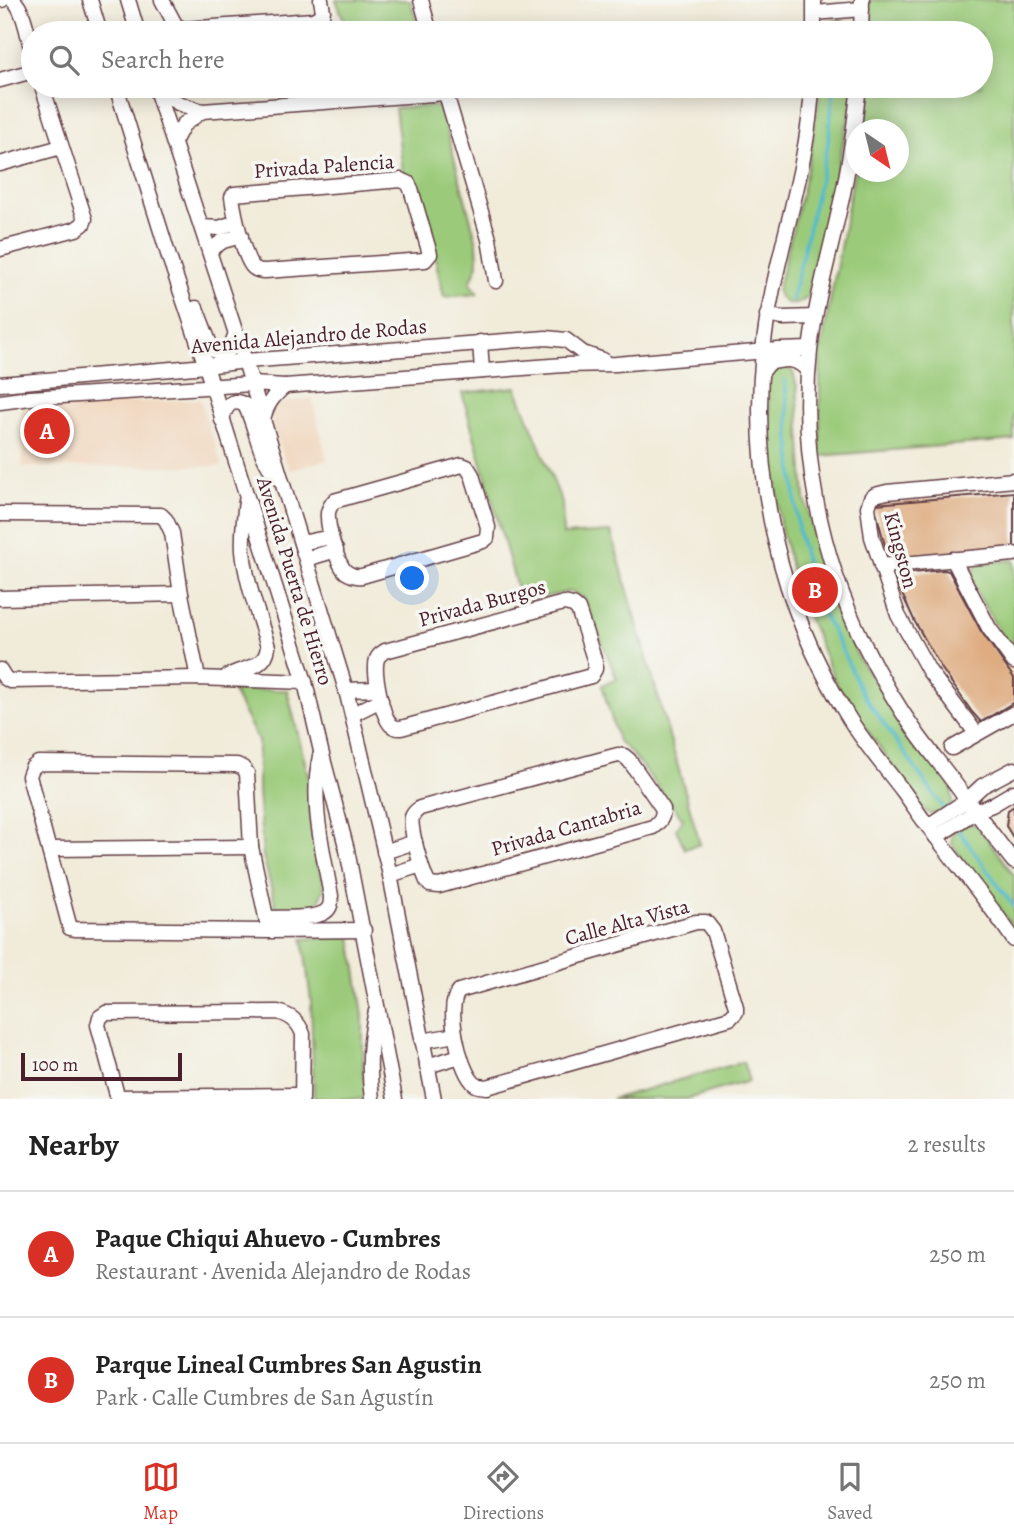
<!DOCTYPE html>
<meta charset="utf-8">
<style>
body{margin:0;font-family:Alegreya,serif;background:#f6f6f6;color:#222}
.compass{position:absolute;left:846px;top:119px;width:63px;height:63px;border-radius:50%;background:#fff;box-shadow:0 4px 18px #0003;rotate:145deg}
.scale{position:absolute;left:21px;bottom:18px;width:161px;box-sizing:border-box;padding-left:7px;border:4px solid #4a1f2b;border-top:0;font-size:19px;line-height:24px;white-space:nowrap;color:#4a1f2b;-webkit-text-stroke:5px #f6f6f2;paint-order:stroke}
.you{position:absolute;left:413px;top:579px;width:24px;height:24px;margin:-18px;border:5px solid #fff;border-radius:50%;background:#1a73e8;box-shadow:0 0 0 10px #1a73e833}
.badge{display:grid;place-items:center;width:46px;height:46px;border-radius:50%;background:#d93025;color:#fff;font-size:23px;font-weight:700}
.pin{position:absolute;translate:-50% -50%;border:4px solid #fff;box-shadow:0 2px 7px #0006}
.list{margin:0;padding:0;list-style:none}
h2{display:flex;justify-content:space-between;align-items:center;height:91px;margin:0;padding:0 28px;font-size:30px}
h2 small{font-size:23px;font-weight:400;color:#767676}
.list li{display:grid;grid-template-columns:46px 1fr auto;gap:21px;align-items:center;box-sizing:border-box;height:126px;padding:0 28px;border-top:2px solid #e0e0e0}
.list b{display:block;font-size:26px;white-space:nowrap}
.list p{margin:0;font-size:23px;white-space:nowrap;color:#767676}
.list em{font-size:23px;font-style:normal;color:#767676}
.icon{flex:none;width:38px;height:38px;fill:none;stroke:currentColor;stroke-width:2;stroke-linecap:round;stroke-linejoin:round}
.map{position:relative;flex:none;width:1014px;height:1099px;overflow:hidden}
.search{position:absolute;background:#fff;box-shadow:0 4px 18px #0003;left:21px;right:21px;top:21px;height:77px;display:flex;align-items:center;gap:18px;box-sizing:border-box;padding:0 24px;border-radius:38px;color:#767676;font-size:26px}
.sheet{height:343px;background:#fff}
nav{display:flex;justify-content:space-around;align-items:center;box-sizing:border-box;height:98px;border-top:2px solid #e0e0e0;background:#fff;font-size:19px;color:#767676}
nav a{display:grid;justify-items:center;gap:4px}
nav .on{color:#d93025}
.map>svg:first-child{display:block}
</style>
<div class="map">
<svg width="1014" height="1099" viewBox="0 0 1014 1099">
<rect width="100%" height="100%" fill="#f6f6f2"/>
<filter id="ink" filterUnits="userSpaceOnUse"><feTurbulence type="fractalNoise" baseFrequency=".0143" numOctaves="2"/><feDisplacementMap in="SourceGraphic" scale="14" xChannelSelector="R" yChannelSelector="G"/><feConvolveMatrix kernelMatrix="1 2 1 2 8 2 1 2 1" color-interpolation-filters="sRGB"/></filter>
<filter id="wash" filterUnits="userSpaceOnUse"><feTurbulence type="fractalNoise" baseFrequency=".00686" numOctaves="4" result="noise"/><feDisplacementMap in="SourceGraphic" scale="28" xChannelSelector="R" yChannelSelector="G"/><feGaussianBlur stdDeviation="1.57" result="paint"/><feColorMatrix in="noise" values="0 0 0 0 0 0 0 0 0 0 0 0 0 0 0 0 0 1.4 0 .05"/><feComposite in="paint" operator="in"/></filter>
<g filter="url(#wash)">
<rect width="100%" height="100%" fill="#f1ebd9"/>
<!-- built -->
<g fill="#f0d5bc">
<polygon points="200,399 222,466 23,467 22,408"/>
<polygon points="312,399 327,460 290,470 284,457 272,426 272,414 278,404 292,401"/>
</g>
<!-- green -->
<g fill="#9bcb7a" stroke="#727552" stroke-width="2">
<polygon points="336,0 410,0 420,33 337,33 337,28 347,27"/>
<polygon points="869,0 1014,0 1014,440 820,456 820,356 856,162 856,172 898,172 898,130 863,129 871,86 981,86 981,33 870,33"/>
<polygon points="838,19 849,23 854,33 823,33 828,23"/>
<path d="M820,86H854L852,103L808,296C797,308 783,307 777,291C794,223 814,156 820,86Z"/>
<polygon points="440,106 477,243 478,264 470,283 478,294 444,297 419,186 403,172 395,108"/>
<polygon points="782,363 793,372 797,387 805,499 821,562 858,658 952,789 952,804 940,813 930,814 922,808 838,688 806,612 791,568 780,524 766,374"/>
<polygon points="516,387 562,503 563,535 611,532 700,844 685,849 676,829 683,819 632,754 618,741 602,685 617,679 584,598 571,591 521,602 462,393"/>
<polygon points="1014,560 1014,652 999,631 981,600 972,582 971,575 976,567 982,563"/>
<polygon points="232,690 287,690 308,775 311,829 324,887 317,906 277,910 263,856 258,792 258,740"/>
<polygon points="963,823 977,825 1014,875 1014,928 951,843 953,832"/>
<polygon points="351,936 363,1015 363,1073 367,1099 314,1099 311,1001 303,939"/>
<polygon points="743,1062 749,1081 686,1099 612,1099"/>
</g>
<g fill="none" stroke-linecap="round" stroke-linejoin="round">
<!-- stream -->
<g stroke="#50bacd" stroke-width="3.5">
<polyline points="792,300 828,144 834,86"/>
<polyline points="785,380 798,530 815,598 841,648 862,693 945,810"/>
<polyline points="959,831 1014,907"/>
</g>
</g>
<g id="blocks">
<!-- building -->
<g fill="#deac80">
<polygon points="1014,492 1014,548 890,558 887,553 875,508 876,504"/>
<polygon points="944,570 949,571 981,631 1014,678 1014,702 981,722 972,712 942,669 915,622 895,579 900,574"/>
<polygon points="1014,806 1014,839 1006,826 1008,810"/>
</g>
</g>
</g>
<g filter="url(#ink)">
<use href="#blocks" fill-opacity="0" stroke="#633e45" stroke-width="2"/>
<g fill="none" stroke-linecap="round" stroke-linejoin="round">
<!-- minor casing -->
<g stroke="#633e45" stroke-width="17">
<g id="minor">
<polyline points="0,0 2,0"/>
<path d="M13,0C25,9 29,42 33,57"/>
<polyline points="90,0 100,33"/>
<polyline points="128,0 138,33"/>
<polyline points="162,0 176,26 184,29 313,20 322,15 323,11 321,0"/>
<polyline points="421,0 430,33"/>
<polyline points="815,13 862,9"/>
<polyline points="814,33 814,0"/>
<polyline points="861,33 862,0"/>
<polyline points="0,80 33,71"/>
<polyline points="116,86 169,257 206,366 305,682 321,751 347,850 395,1099"/>
<polyline points="155,86 245,361 346,690 390,875 434,1099"/>
<path d="M812,86C808,176 772,261 763,351C750,477 780,607 847,715C863,742 884,766 903,791C912,803 919,815 928,826C956,864 987,900 1014,940"/>
<path d="M859,86C854,128 849,170 839,211C829,257 815,304 810,351C799,451 820,555 864,644C879,675 898,707 918,735C934,757 951,777 966,799C982,820 998,842 1014,862"/>
<polyline points="444,87 489,239 496,281"/>
<polyline points="157,91 178,103 202,111 446,93"/>
<polyline points="174,142 183,125 202,111"/>
<polyline points="0,164 61,147"/>
<path d="M401,180L408,183L411,189L430,254L425,260L265,271C261,271 258,271 254,268C244,261 234,211 232,197L234,194Z"/>
<polyline points="202,227 219,228 236,222"/>
<polyline points="0,249 76,229 83,224 85,219 42,86"/>
<polyline points="210,250 223,241 241,236"/>
<polyline points="196,308 211,347 215,351 225,353 230,349 236,333"/>
<polyline points="767,315 783,318 815,317"/>
<polyline points="480,342 482,371"/>
<path d="M762,372L769,363C785,359 797,357 808,371"/>
<polyline points="0,384 206,366 245,361 546,338 566,340 583,353 603,360"/>
<polyline points="0,402 30,398 252,384 285,386 564,365 616,364 778,350 810,349"/>
<path d="M263,419C267,404 273,396 285,386"/>
<path d="M222,420C225,407 231,397 245,405C258,430 258,459 279,479"/>
<path d="M462,465L467,467L472,475L488,527L487,538L483,541L362,576C356,577 352,576 346,572C337,564 328,529 328,517C327,511 330,506 334,501Z"/>
<polyline points="0,514 161,515 166,520 172,533 181,594 198,678"/>
<polyline points="301,543 331,537"/>
<polyline points="306,559 336,550"/>
<polyline points="953,559 989,628 1014,662"/>
<polyline points="881,566 1014,554"/>
<polyline points="0,598 181,594"/>
<path d="M564,603L573,605L578,609L595,662V669L591,676L401,728C396,728 395,728 391,725C382,716 373,671 377,659C379,654 381,654 385,651Z"/>
<polyline points="0,670 5,678 10,681 198,678 305,682"/>
<path d="M225,678C241,666 265,671 268,647C259,616 246,583 243,551C242,534 244,517 246,501"/>
<polyline points="346,690 378,689"/>
<polyline points="353,714 381,700"/>
<polyline points="976,733 929,671 898,615 872,537 868,507 871,498 875,495 887,492 1014,480"/>
<polyline points="952,748 1014,713"/>
<path d="M618,755L624,756L629,760L663,809C663,818 660,821 653,827L439,886L430,885L427,881C422,870 409,828 412,817C414,812 416,811 420,808Z"/>
<polyline points="928,826 967,800 982,786 1014,769"/>
<polyline points="936,837 976,811 992,805 1014,792"/>
<polyline points="50,849 251,847"/>
<polyline points="384,852 415,842"/>
<polyline points="390,875 421,865"/>
<path d="M266,918C281,917 313,920 325,912C331,908 331,902 331,896C323,850 310,803 320,756"/>
<path d="M696,922H706L713,931L736,1007V1012L730,1018L487,1087C481,1086 476,1087 472,1081C459,1066 445,1006 459,991Z"/>
<polyline points="269,931 251,847 247,773 243,768 237,765 38,763 32,768 29,776 70,928 75,929 269,931 364,930"/>
<polyline points="422,1041 455,1035"/>
<polyline points="427,1066 460,1056"/>
<polyline points="117,1097 301,1095"/>
<path d="M118,1099L98,1025L100,1017L106,1013L278,1012C291,1016 298,1021 303,1034L302,1099"/>
<path d="M372,1099C368,1069 369,1041 376,1011"/>
</g>
</g>
<!-- minor -->
<use href="#minor" stroke="#fff" stroke-width="14"/>
</g>
</g>
<g text-anchor="middle" dominant-baseline="central" stroke-width="7" stroke-linejoin="round" paint-order="stroke">
<!-- street labels -->
<g font-size="21" fill="#4a1f2b" stroke="#f6f6f2">
<text transform="translate(324 166) rotate(-4)">Privada Palencia</text>
<text transform="translate(309 336) rotate(-5)">Avenida Alejandro de Rodas</text>
<text transform="translate(901 550) rotate(75)">Kingston</text>
<text transform="translate(295 581) rotate(73)">Avenida Puerta de Hierro</text>
<text transform="translate(482 603) rotate(-15)">Privada Burgos</text>
<text transform="translate(566 828) rotate(-16)">Privada Cantabria</text>
<text transform="translate(627 922) rotate(-15)">Calle Alta Vista</text>
</g>
</g>
</svg>
<svg class="compass" viewBox="-18 -18 36 36"><path d="M0-13l5 13h-10z" fill="#e53935"/><path d="M0 13l5-13h-10z" fill="#767676"/></svg>
<div class="scale">100 m</div>
<div class="you"></div>
<div class="pin badge" style="left:47px;top:431px">A</div>
<div class="pin badge" style="left:815px;top:590px">B</div>
<div class="search"><svg class="icon" aria-label="search" viewBox="0 0 24 24"><circle cx="10" cy="10" r="6"/><path d="M15 15l6 6"/></svg>Search here</div>
</div>
<section class="sheet">
<h2>Nearby<small>2 results</small></h2>
<ul class="list">
<li><span class="badge">A</span><div><b>Paque Chiqui Ahuevo - Cumbres</b><p>Restaurant · Avenida Alejandro de Rodas</p></div><em>250 m</em></li>
<li><span class="badge">B</span><div><b>Parque Lineal Cumbres San Agustin</b><p>Park · Calle Cumbres de San Agustín</p></div><em>250 m</em></li>
</ul>
</section>
<nav>
<a class="on"><svg class="icon" aria-label="map" viewBox="0 0 24 24"><path d="M3 6l6-2 6 2 6-2v14l-6 2-6-2-6 2zM9 4v14M15 6v14"/></svg>Map</a>
<a><svg class="icon" aria-label="directions" viewBox="0 0 24 24"><path d="M12 3l9 9-9 9-9-9zM9 14v-3h6M13 9l2 2-2 2"/></svg>Directions</a>
<a><svg class="icon" aria-label="saved" viewBox="0 0 24 24"><path d="M7 4h10v16l-5-4-5 4z"/></svg>Saved</a>
</nav>
